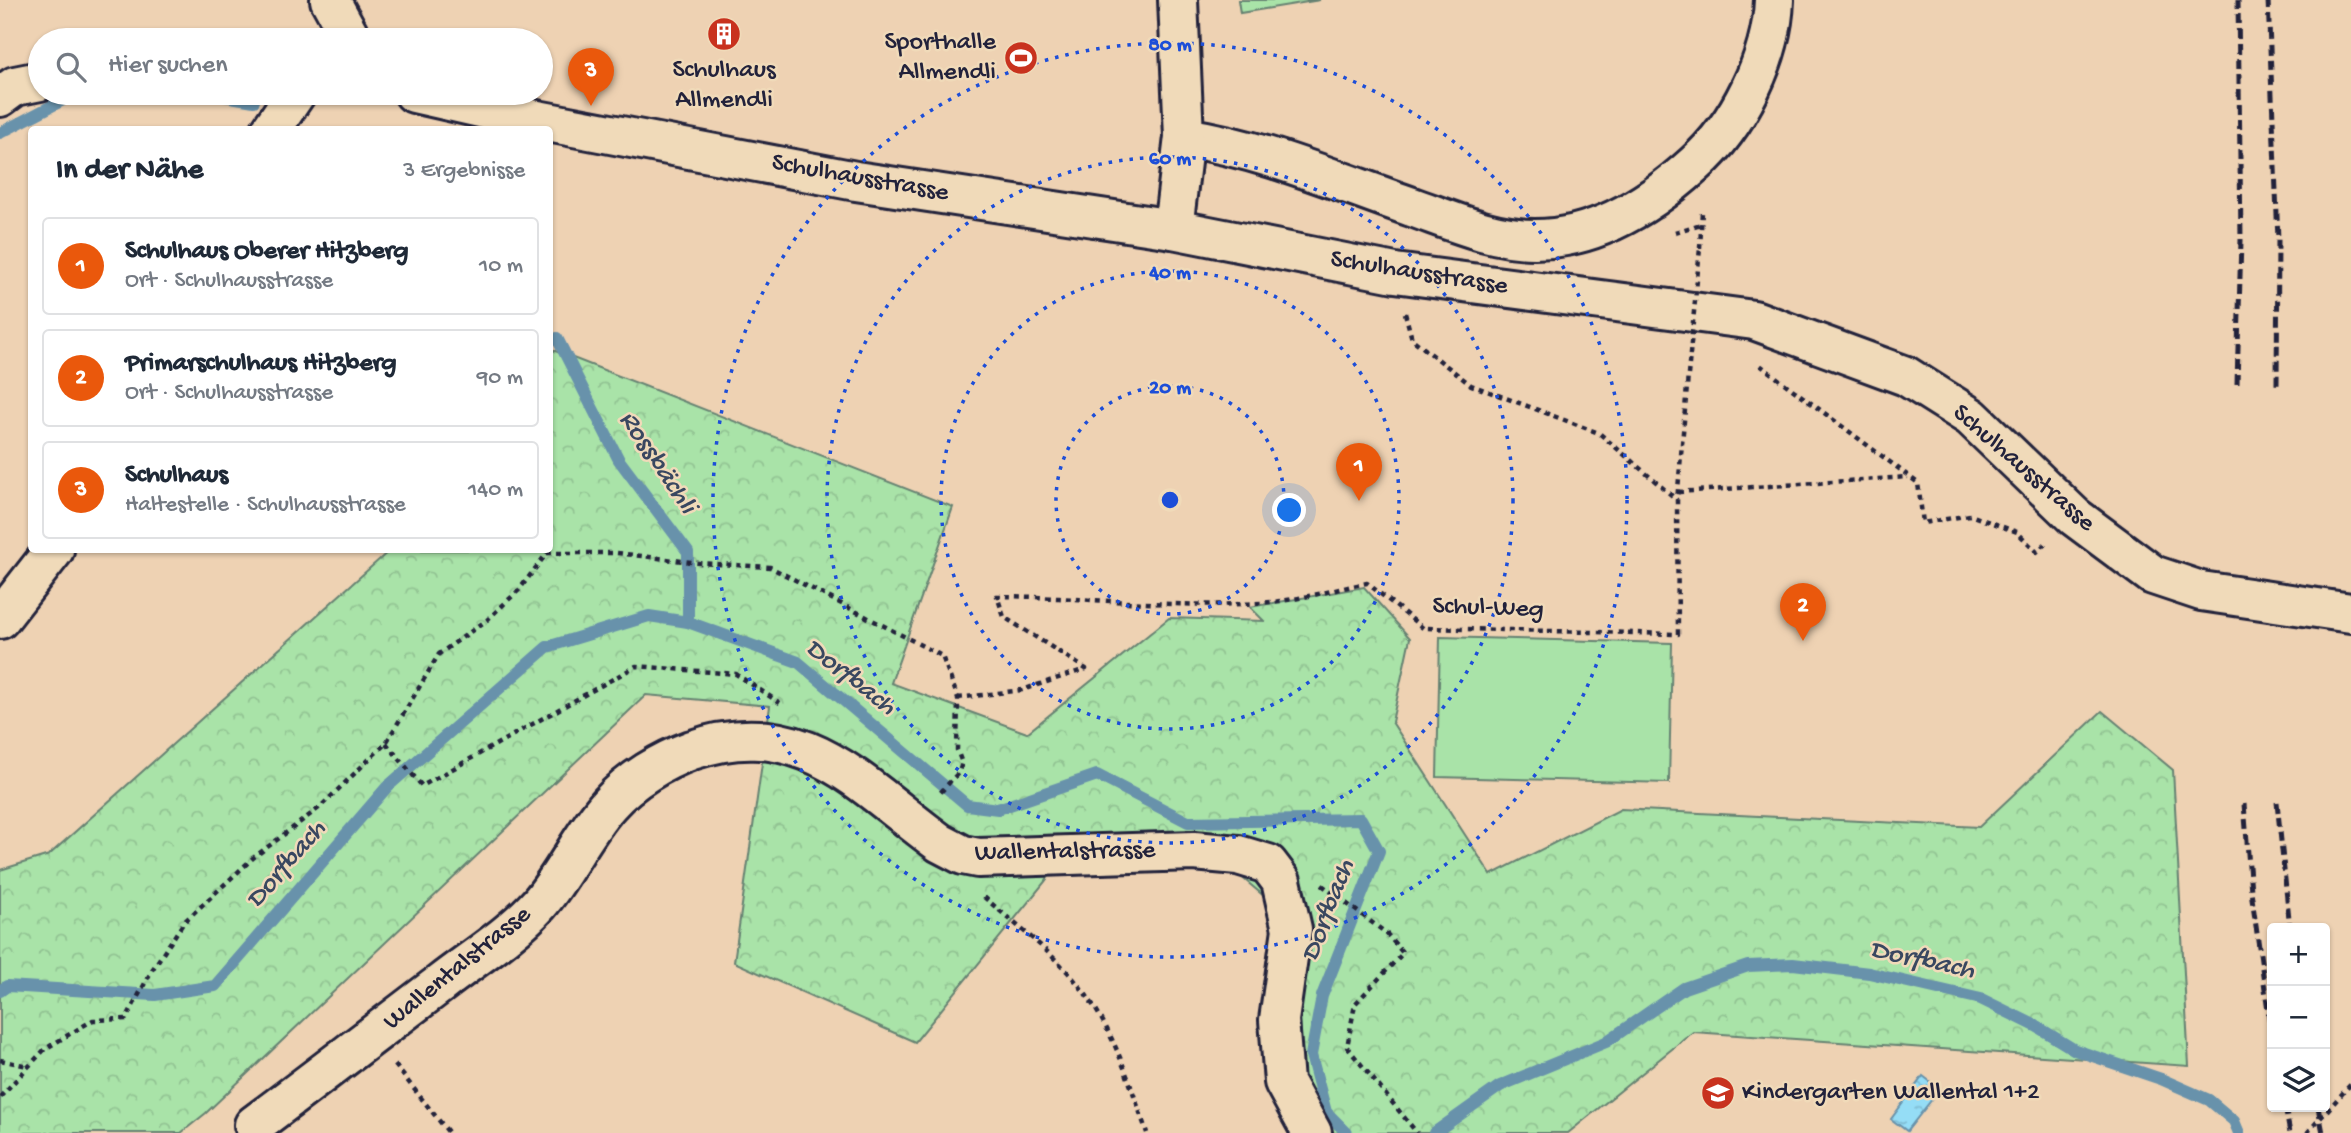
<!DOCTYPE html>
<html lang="de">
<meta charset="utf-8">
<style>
body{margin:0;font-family:"Gochi Hand",sans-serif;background:#f6f6f7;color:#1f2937}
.controls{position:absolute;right:21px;bottom:21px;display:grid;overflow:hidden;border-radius:7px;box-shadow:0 2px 5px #0004}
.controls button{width:63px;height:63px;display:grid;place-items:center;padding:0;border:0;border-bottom:2px solid #e0e1e3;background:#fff;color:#1f2937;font:35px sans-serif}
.you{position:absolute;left:1290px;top:511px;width:24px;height:24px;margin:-18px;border:5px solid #fff;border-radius:50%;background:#1a73e8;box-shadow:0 0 0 10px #1a73e833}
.badge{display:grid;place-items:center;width:46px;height:46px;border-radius:50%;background:#ea580c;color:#fff;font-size:23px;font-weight:700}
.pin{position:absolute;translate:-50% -58px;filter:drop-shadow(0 2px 4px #0008)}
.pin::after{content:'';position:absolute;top:37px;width:24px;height:21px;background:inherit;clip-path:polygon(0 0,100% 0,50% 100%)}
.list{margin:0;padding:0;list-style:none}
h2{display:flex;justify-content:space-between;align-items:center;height:91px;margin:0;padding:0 28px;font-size:30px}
h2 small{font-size:23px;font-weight:400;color:#747a83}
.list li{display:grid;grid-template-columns:46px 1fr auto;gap:21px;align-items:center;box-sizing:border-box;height:98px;margin:0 14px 14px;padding:0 14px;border:2px solid #e0e1e3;border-radius:7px}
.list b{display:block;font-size:26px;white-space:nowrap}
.list p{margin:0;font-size:23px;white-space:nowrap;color:#747a83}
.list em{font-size:23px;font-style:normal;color:#747a83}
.icon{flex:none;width:38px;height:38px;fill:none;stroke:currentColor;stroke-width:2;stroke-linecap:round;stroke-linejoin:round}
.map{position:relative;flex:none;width:2351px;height:1133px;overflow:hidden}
.search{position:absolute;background:#fff;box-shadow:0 2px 5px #0004;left:28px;top:28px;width:525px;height:77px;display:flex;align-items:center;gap:18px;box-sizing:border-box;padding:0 24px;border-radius:38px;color:#747a83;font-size:26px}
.panel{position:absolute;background:#fff;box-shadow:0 2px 5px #0004;left:28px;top:126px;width:525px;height:427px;border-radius:7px}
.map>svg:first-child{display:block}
</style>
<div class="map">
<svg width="2351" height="1133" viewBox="0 0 2351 1133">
<defs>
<pattern id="forest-crowns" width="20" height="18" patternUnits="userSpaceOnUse" patternTransform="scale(1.75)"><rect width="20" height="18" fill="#a9e3a8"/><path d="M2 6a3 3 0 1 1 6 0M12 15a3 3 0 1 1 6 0" fill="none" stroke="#91c292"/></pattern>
<pattern id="water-ripples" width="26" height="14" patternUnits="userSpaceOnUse" patternTransform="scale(1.75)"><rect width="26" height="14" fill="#95ddf6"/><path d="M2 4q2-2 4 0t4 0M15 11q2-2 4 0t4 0" fill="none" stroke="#80bdd4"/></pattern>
</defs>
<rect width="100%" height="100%" fill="#eed2b3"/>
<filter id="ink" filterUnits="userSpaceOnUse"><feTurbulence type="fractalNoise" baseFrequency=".0143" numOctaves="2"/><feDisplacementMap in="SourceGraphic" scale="14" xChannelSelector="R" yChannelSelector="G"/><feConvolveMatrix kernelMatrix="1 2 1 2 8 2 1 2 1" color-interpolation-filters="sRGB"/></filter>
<g filter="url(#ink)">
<!-- forest -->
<polygon fill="url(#forest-crowns)" stroke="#668272" stroke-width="2" points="550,349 953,507 891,683 1027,733 1169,618 1264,621 1250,607 1364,587 1410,638 1392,722 1491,875 1621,809 1979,827 2102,711 2173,770 2189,1066 1693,1032 1568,1133 1299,1133 1302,1065 1297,924 1200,842 1077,842 915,1042 734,962 770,706 646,695 206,1113 181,1133 0,1133 0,870 49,855 390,550 550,550"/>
<!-- garden -->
<g fill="#a9e3a8" stroke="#668272" stroke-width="2">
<polygon points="1238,0 1320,0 1240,13"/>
<polygon points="1440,637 1672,643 1669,783 1437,777"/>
</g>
<!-- water -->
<polygon fill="url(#water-ripples)" stroke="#6792ab" stroke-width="2" points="1923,1076 1940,1089 1907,1131 1891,1119"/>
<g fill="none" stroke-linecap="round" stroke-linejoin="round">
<!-- stream -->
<g stroke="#6792ab" stroke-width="12">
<polyline points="207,93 254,101"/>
<polyline points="0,133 67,98 104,93"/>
<polyline points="557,338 619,460 688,552 688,622"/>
<polyline points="0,991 7,986 155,995 215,986 387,787 547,647 649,616 688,622 798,662 967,805 998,809 1097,775 1188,822 1361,819 1379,851 1322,996 1311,1055 1326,1112 1347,1133"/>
<polyline points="1434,1133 1500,1086 1606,1042 1684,988 1748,966 1793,964 1869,973 1981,999 2036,1026 2075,1050 2161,1079 2209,1100 2234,1121 2239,1133"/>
</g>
<!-- minor casing -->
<g stroke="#22223b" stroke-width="44">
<g id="minor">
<polyline points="330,0 352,40"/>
<polyline points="414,93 511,115 856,181 1173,229 1395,273 1754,320 1906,376 1971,417 2075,517 2153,575 2201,591 2351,613"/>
<polyline points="0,97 15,86 40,81"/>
<polyline points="271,130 296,93"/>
<path d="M1184,137C1263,149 1337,181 1412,207C1452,221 1492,239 1535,239C1597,239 1651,204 1695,164C1738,126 1772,58 1774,0"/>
<polyline points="1173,229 1184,137 1178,0"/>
<polyline points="0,619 54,550"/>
<path d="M254,1125C316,1079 378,1031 440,984C472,959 511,935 539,904C565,874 582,834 609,804C630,780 662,761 692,750C802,713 858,783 940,843L963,855L978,858L1194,851L1238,855L1268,864L1281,881L1292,929L1279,1020L1284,1082L1312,1133"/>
</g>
</g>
<!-- path -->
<g stroke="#22223b" stroke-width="4.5" stroke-dasharray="5 5" stroke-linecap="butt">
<polyline points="1675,232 1701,224"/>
<polyline points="1700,248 1702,211"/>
<polyline points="1405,313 1412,339 1471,385 1599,433 1677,500"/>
<polyline points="1760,365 1918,483 1923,523 1970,515 2017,532 2037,552 2047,542"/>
<polyline points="1678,492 1908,477"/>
<polyline points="547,553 617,553 699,563 770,567 942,656 958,698 957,750 962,763 959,772 939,794"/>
<path d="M958,698L1022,690L1086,669L1004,617L997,596C1089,597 1181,610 1272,602C1304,599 1336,589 1367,583L1423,628L1678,634L1677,501L1688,375"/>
<polyline points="386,743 422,786 636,666 736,674 780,703"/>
<polyline points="1322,885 1386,933 1403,953 1355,1004 1347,1047 1417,1133"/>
<path d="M984,897C1020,929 1062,959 1089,999C1117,1039 1131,1087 1147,1133"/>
<polyline points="0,1060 28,1066"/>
<polyline points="395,1065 449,1133"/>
<polyline points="0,1097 45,1049 93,1020 126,1019 152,970 184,922 253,858 319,808 386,743 439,654 487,620 519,590 547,553"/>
</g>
<!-- minor -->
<use href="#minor" stroke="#f0dab9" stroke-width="38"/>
<!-- rail -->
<g stroke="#22223b" stroke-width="5" stroke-dasharray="10 5" stroke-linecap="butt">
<polyline points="2268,0 2278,239 2277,385"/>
<polyline points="2237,384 2241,240 2238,0"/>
<polyline points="2277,802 2290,928"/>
<polyline points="2244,804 2251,891 2272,1038"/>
<polyline points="2285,1107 2290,1133"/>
<polyline points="2318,1107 2323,1133"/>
</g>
<!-- path-bridge -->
<g stroke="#22223b" stroke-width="4.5" stroke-dasharray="5 5" stroke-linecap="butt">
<polyline points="1688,375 1700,248"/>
<polyline points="2307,1133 2351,1084"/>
</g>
</g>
</g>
<!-- distance rings -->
<g fill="none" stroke="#1d4ed8" stroke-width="3.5" stroke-dasharray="3.5 7">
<circle cx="1170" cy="500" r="114"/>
<circle cx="1170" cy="500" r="229"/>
<circle cx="1170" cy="500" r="343"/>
<circle cx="1170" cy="500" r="457"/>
</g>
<!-- icons -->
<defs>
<g id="building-disc" transform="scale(1.75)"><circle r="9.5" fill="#c8321e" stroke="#f0dab9"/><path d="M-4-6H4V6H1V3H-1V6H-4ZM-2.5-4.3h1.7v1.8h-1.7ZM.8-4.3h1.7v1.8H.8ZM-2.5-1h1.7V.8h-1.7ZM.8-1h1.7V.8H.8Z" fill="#fff"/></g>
<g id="stadium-disc" transform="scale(1.75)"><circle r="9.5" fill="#c8321e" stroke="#f0dab9"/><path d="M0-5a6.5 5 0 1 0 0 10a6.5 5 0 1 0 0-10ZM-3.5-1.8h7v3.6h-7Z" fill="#fff"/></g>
<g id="school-disc" transform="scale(1.75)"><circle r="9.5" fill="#c8321e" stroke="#f0dab9"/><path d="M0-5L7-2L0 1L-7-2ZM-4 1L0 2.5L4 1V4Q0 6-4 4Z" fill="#fff"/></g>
</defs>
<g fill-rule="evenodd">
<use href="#building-disc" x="724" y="34"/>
<use href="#stadium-disc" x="1021" y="58"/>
<use href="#school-disc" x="1718" y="1093"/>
</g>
<g text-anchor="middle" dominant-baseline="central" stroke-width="5" stroke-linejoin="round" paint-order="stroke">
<!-- poi labels -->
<g font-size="26" fill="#22223b" stroke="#f0dab9" text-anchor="end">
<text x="996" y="43">Sporthalle<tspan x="996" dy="30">Allmendli</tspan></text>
<text x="724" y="71" text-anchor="middle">Schulhaus<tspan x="724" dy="30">Allmendli</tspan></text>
<text x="1742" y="1093" text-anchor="start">Kindergarten Wallental 1+2</text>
</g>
<!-- street labels -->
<g font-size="26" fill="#22223b" stroke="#f0dab9">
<text transform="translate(860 179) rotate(10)">Schulhausstrasse</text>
<text transform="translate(1419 274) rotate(9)">Schulhausstrasse</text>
<text transform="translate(2023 469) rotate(41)">Schulhausstrasse</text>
<text transform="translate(1488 609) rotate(2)">Schul-Weg</text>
<text transform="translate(1065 853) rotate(-1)">Wallentalstrasse</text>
<text transform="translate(458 969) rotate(-39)">Wallentalstrasse</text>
</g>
<!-- water labels -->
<g font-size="28" font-style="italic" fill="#394760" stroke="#f0dab9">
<text transform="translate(657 463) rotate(56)">Rossbächli</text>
<text transform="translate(850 678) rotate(38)">Dorfbach</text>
<text transform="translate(287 865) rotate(-49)">Dorfbach</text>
<text transform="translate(1329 911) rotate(-69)">Dorfbach</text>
<text transform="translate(1922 961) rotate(12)">Dorfbach</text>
</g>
</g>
<circle cx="1170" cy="500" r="10" fill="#1d4ed8" stroke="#f0dab9" stroke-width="3.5"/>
<g font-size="21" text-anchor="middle" font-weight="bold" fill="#1d4ed8" stroke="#f0dab9" stroke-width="5" stroke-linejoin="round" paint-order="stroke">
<text x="1170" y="50">80 m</text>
<text x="1170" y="164">60 m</text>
<text x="1170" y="278">40 m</text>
<text x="1170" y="393">20 m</text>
</g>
</svg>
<div class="controls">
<button>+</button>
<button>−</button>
<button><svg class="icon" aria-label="layers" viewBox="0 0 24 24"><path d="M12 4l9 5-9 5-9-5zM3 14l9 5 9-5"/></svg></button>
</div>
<div class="you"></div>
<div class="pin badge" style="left:1359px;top:501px">1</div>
<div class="pin badge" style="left:1803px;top:641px">2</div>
<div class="pin badge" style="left:591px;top:106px">3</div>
<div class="search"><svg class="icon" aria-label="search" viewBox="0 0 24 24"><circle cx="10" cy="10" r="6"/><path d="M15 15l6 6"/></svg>Hier suchen</div>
<section class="panel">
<h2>In der Nähe<small>3 Ergebnisse</small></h2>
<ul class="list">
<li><span class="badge">1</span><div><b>Schulhaus Oberer Hitzberg</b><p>Ort · Schulhausstrasse</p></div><em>10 m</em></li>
<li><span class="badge">2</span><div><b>Primarschulhaus Hitzberg</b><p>Ort · Schulhausstrasse</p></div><em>90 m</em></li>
<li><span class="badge">3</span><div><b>Schulhaus</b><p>Haltestelle · Schulhausstrasse</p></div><em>140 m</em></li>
</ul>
</section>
</div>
